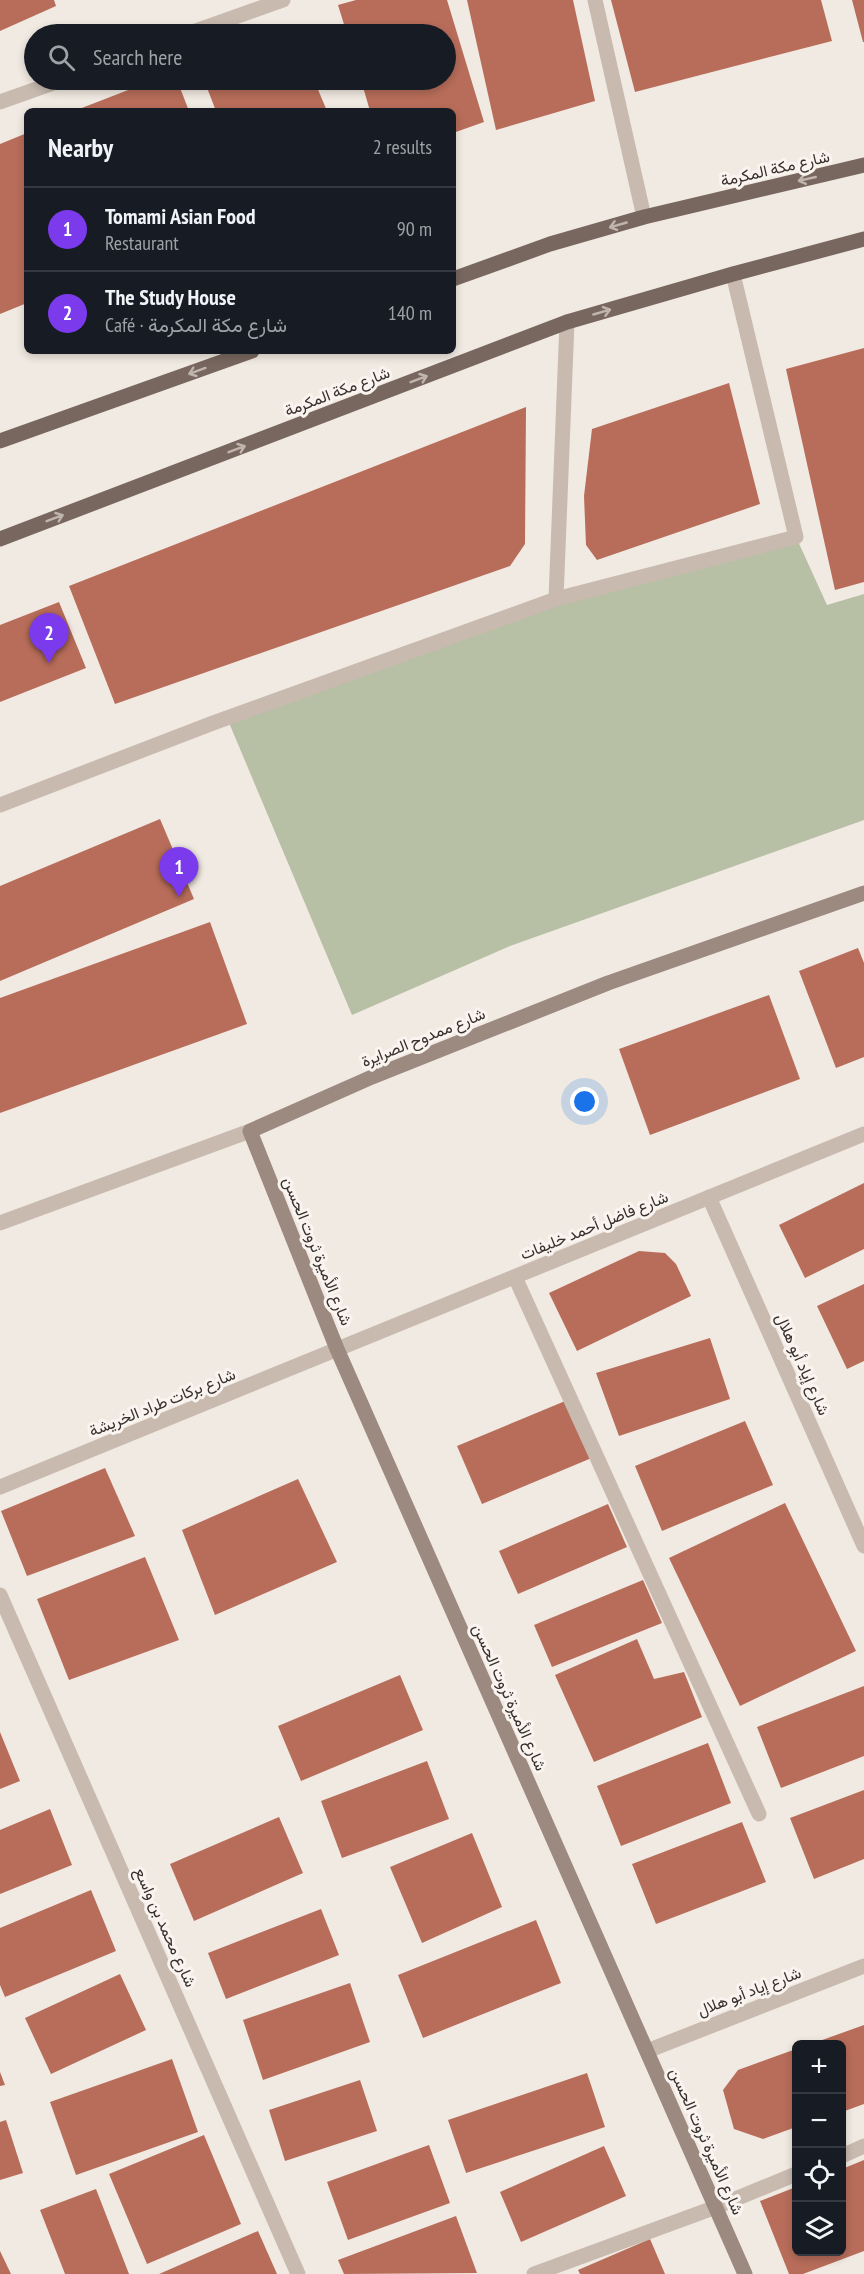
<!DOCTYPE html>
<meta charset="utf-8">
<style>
body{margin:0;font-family:"PT Sans Narrow",Vazirmatn,sans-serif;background:#20242c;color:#f1f3f6}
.controls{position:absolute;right:18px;bottom:18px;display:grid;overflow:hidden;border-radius:9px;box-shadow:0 3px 9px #0003}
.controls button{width:54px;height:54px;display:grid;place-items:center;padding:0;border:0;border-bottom:2px solid #363941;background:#171b24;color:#f1f3f6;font:30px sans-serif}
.you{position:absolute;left:585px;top:1102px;width:21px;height:21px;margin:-15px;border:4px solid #fff;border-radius:50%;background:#1a73e8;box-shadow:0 0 0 9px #1a73e833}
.badge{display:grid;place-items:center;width:39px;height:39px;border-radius:50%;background:#7c3aed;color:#fff;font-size:20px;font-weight:700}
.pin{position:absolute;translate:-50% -50px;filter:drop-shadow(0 2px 3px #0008)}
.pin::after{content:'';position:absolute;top:32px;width:21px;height:18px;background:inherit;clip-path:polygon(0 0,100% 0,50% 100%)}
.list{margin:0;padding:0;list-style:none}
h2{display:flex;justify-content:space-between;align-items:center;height:78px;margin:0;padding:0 24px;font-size:26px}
h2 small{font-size:20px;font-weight:400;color:#9ea1a6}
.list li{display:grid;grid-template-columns:39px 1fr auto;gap:18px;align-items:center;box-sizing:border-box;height:84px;padding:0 24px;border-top:2px solid #363941}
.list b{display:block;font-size:22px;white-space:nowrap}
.list p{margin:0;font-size:20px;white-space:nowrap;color:#9ea1a6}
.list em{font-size:20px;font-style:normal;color:#9ea1a6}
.icon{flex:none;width:33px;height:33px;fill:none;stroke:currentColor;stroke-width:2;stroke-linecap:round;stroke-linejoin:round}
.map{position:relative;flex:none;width:864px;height:2274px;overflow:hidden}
.search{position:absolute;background:#171b24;box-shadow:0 3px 9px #0003;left:24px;top:24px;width:432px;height:66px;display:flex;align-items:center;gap:15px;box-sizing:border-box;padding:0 21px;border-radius:33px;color:#9ea1a6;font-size:22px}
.panel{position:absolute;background:#171b24;box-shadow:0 3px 9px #0003;left:24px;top:108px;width:432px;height:246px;border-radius:9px}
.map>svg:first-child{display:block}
</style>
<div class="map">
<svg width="864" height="2274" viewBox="0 0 864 2274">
<rect width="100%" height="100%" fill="#f1eae2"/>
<!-- green -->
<polygon fill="#b7bfa4" points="796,537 827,605 864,594 864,820 510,946 352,1015 227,718 556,599"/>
<!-- building -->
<g fill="#b86d5a">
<polygon points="0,0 54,0 56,6 0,31"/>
<polygon points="356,0 447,0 484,122 453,133 453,111 370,111 361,80 446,80 446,34 347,34 338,5"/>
<polygon points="467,0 573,0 595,101 496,130"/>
<polygon points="611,0 821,0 832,41 635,92"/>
<polygon points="852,0 864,0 864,42 863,42"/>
<polygon points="154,80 177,80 189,111 74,111"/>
<polygon points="204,80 314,80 327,111 216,111"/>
<polygon points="27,133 27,303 0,314 0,144"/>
<polygon points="864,348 864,582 835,590 786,369"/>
<polygon points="729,383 760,504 597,560 586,545 584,496 592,429"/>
<polygon points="526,407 525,544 510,566 115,704 69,586"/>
<polygon points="59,602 86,668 0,702 0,625"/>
<polygon points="160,819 194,899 0,981 0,886"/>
<polygon points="210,922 247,1024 0,1113 0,998"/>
<polygon points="858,948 864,963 864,1057 836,1068 799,971"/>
<polygon points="769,995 800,1079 650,1135 619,1049"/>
<polygon points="864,1183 864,1249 805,1278 779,1225"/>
<polygon points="639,1251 665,1253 676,1264 691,1296 577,1351 549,1293"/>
<polygon points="864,1284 864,1361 847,1369 817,1306"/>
<polygon points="710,1338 730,1399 619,1436 596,1373"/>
<polygon points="570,1399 594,1457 482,1504 457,1446"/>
<polygon points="745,1421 773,1485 662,1531 635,1466"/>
<polygon points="105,1468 135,1536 27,1576 1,1511"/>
<polygon points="298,1479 337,1562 215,1615 182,1530"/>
<polygon points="785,1503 856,1651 740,1706 669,1558"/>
<polygon points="608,1504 627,1547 518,1594 499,1551"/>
<polygon points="145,1557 179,1640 69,1680 37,1599"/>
<polygon points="643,1580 662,1623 552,1667 534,1625"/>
<polygon points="637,1639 654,1679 684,1672 702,1717 594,1762 555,1675"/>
<polygon points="400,1675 423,1730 301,1781 278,1726"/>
<polygon points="864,1686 864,1756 781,1788 757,1727"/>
<polygon points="0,1732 20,1781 0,1789"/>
<polygon points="708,1743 731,1803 621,1846 597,1786"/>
<polygon points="427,1761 449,1819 342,1858 321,1801"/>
<polygon points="864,1790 864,1859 814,1879 790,1818"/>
<polygon points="50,1809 72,1865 0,1894 0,1830"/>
<polygon points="279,1817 303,1873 194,1921 170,1864"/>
<polygon points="742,1822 766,1882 656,1924 632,1864"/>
<polygon points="472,1833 502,1907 422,1943 390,1867"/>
<polygon points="91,1890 116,1951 5,1997 0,1985 0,1928"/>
<polygon points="321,1909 339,1955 226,1999 208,1953"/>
<polygon points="536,1920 561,1983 423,2038 398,1975"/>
<polygon points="120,1974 146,2030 51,2074 25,2018"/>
<polygon points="350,1983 370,2042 263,2080 243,2020"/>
<polygon points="864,2025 864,2104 842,2112 842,2044 811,2044"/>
<polygon points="796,2049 796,2127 763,2139 734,2129 723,2090 738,2070"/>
<polygon points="172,2059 198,2132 76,2175 50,2102"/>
<polygon points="0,2072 5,2085 0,2086"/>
<polygon points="587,2073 605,2127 466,2173 448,2120"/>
<polygon points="360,2080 377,2131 285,2161 269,2110"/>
<polygon points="6,2120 23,2173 0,2180 0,2122"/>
<polygon points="204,2135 241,2224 147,2264 109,2174"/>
<polygon points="429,2145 450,2203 348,2240 327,2182"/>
<polygon points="604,2146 626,2196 521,2242 500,2192"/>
<polygon points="864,2160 864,2251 803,2274 789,2274 760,2201 796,2187 796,2252 842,2252 842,2169"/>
<polygon points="96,2189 129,2274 65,2274 40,2210"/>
<polygon points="456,2216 477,2273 344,2274 338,2260"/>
<polygon points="258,2231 277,2274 159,2274"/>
<polygon points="650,2239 665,2274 580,2274 578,2270"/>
<polygon points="0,2251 11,2274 0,2274"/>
</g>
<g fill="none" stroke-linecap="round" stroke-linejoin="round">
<!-- lane -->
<g stroke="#c8baaf" stroke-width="15">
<polyline points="595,0 644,217"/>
<polyline points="556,599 567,322"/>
<polyline points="0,805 213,723 556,599 796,537 733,274"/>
<polyline points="534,2274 716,2207"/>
</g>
<!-- street -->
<g stroke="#c8baaf" stroke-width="15">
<polyline points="187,34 283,0"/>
<polyline points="0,102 62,80"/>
<polyline points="709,1197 864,1546"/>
<polyline points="0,1223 250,1131"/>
<polyline points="515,1277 759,1814"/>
<polyline points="0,1487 864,1134"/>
<polyline points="0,1595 298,2274"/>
<polyline points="647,2051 864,1966"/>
<polyline points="842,2156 864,2146"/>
<polyline points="716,2207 796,2174"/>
</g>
<!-- secondary -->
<polyline stroke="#9c8a81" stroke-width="15" points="745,2274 337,1349 250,1131 372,1077 608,983 864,893"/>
<!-- primary -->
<g stroke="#78675f" stroke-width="15">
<polyline points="453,279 550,244 644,217 864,165"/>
<polyline points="0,441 252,351"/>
<polyline points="0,539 567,322 733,274 864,239"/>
</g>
</g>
<!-- one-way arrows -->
<defs><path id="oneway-shaft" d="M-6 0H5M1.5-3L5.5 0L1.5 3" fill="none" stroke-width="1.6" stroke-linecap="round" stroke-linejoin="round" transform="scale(1.5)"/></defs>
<g stroke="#bfb5ae">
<use href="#oneway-shaft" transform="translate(807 179) rotate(167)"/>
<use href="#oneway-shaft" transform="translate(618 225) rotate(164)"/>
<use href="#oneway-shaft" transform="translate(602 312) rotate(-16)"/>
<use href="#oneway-shaft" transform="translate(197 371) rotate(160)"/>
<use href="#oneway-shaft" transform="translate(419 379) rotate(-21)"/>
<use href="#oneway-shaft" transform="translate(237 449) rotate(-21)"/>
<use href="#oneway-shaft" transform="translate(55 518) rotate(-21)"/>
</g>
<g text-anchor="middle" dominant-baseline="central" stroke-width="6" stroke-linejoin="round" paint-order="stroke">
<!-- street labels -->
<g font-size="16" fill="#38302c" stroke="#f9f4ef">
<text transform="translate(775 168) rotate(-13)">شارع مكة المكرمة</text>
<text transform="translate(337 391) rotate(-21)">شارع مكة المكرمة</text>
<text transform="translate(423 1037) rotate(-22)">شارع ممدوح الصرايرة</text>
<text transform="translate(594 1225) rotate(-22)">شارع فاضل أحمد خليفات</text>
<text transform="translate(318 1251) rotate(68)">شارع الأميرة ثروت الحسن</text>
<text transform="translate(803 1364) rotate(66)">شارع إياد أبو هلال</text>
<text transform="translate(162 1402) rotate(-22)">شارع بركات طراد الخريشة</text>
<text transform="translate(510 1697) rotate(66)">شارع الأميرة ثروت الحسن</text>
<text transform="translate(166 1927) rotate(66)">شارع محمد بن واسع</text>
<text transform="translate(749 1991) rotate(-21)">شارع إياد أبو هلال</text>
<text transform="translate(707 2141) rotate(66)">شارع الأميرة ثروت الحسن</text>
</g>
</g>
</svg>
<div class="controls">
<button>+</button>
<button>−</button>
<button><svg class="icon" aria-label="locate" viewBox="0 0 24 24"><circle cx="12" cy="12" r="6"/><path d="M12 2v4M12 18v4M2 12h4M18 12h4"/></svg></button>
<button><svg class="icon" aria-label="layers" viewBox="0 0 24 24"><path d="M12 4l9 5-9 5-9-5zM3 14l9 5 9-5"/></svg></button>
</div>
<div class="you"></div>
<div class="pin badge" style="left:179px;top:897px">1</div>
<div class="pin badge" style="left:49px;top:663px">2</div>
<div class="search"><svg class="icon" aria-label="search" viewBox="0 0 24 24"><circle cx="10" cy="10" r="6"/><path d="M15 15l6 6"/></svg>Search here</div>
<section class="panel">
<h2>Nearby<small>2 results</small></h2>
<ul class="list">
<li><span class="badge">1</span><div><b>Tomami Asian Food</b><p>Restaurant</p></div><em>90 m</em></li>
<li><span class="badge">2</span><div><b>The Study House</b><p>Café · شارع مكة المكرمة</p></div><em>140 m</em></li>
</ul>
</section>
</div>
